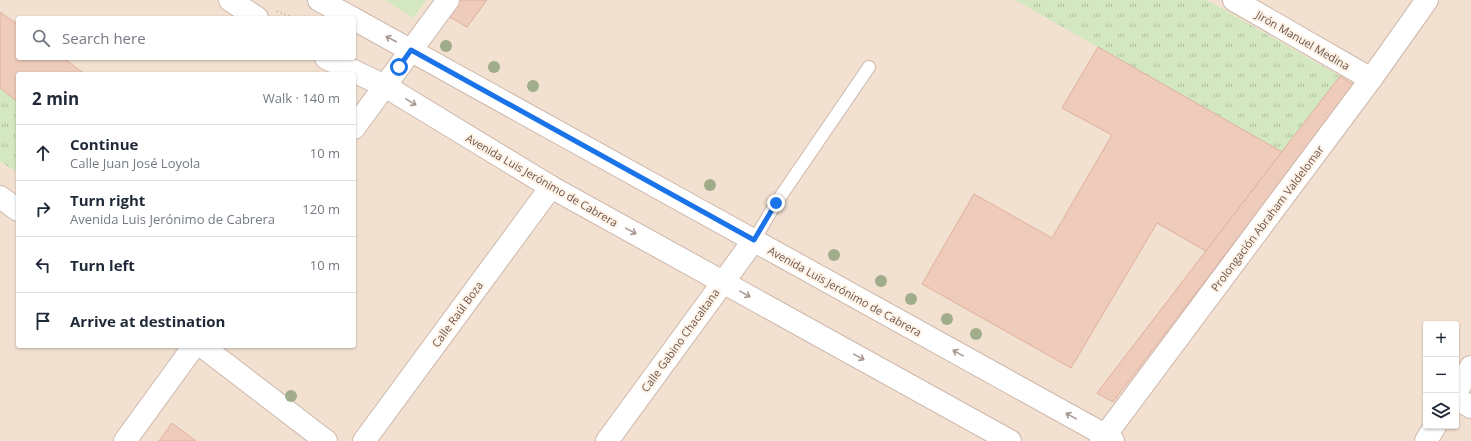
<!DOCTYPE html>
<meta charset="utf-8">
<style>
body{margin:0;font-family:"Open Sans",sans-serif;background:#f6f6f7;color:#1f2937}
.controls{position:absolute;right:12px;bottom:12px;display:grid;overflow:hidden;border-radius:4px;box-shadow:0 1px 3px #0004}
.controls button{width:36px;height:36px;display:grid;place-items:center;padding:0;border:0;border-bottom:1px solid #e0e1e3;background:#fff;color:#1f2937;font:20px sans-serif}
.stop{position:absolute;width:12px;height:12px;margin:-9px;border:3px solid #1a73e8;border-radius:50%;background:#fff}
.stop.end{background:#1a73e8;border-color:#fff;box-shadow:0 1px 4px #0008}
.list{margin:0;padding:0;list-style:none}
h2{display:flex;justify-content:space-between;align-items:center;height:52px;margin:0;padding:0 16px;font-size:17px}
h2 small{font-size:13px;font-weight:400;color:#747a83}
.list li{display:grid;grid-template-columns:26px 1fr auto;gap:12px;align-items:center;box-sizing:border-box;height:56px;padding:0 16px;border-top:1px solid #e0e1e3}
.list b{display:block;font-size:15px;white-space:nowrap}
.list p{margin:0;font-size:13px;white-space:nowrap;color:#747a83}
.list em{font-size:13px;font-style:normal;color:#747a83}
.icon{flex:none;width:22px;height:22px;fill:none;stroke:currentColor;stroke-width:2;stroke-linecap:round;stroke-linejoin:round}
.map{position:relative;flex:none;width:1471px;height:441px;overflow:hidden}
.search{position:absolute;background:#fff;box-shadow:0 1px 3px #0004;left:16px;top:16px;width:340px;height:44px;display:flex;align-items:center;gap:10px;box-sizing:border-box;padding:0 14px;border-radius:4px;color:#747a83;font-size:15px}
.panel{position:absolute;background:#fff;box-shadow:0 1px 3px #0004;left:16px;top:72px;width:340px;height:276px;border-radius:4px}
.map>svg:first-child{display:block}
</style>
<div class="map">
<svg width="1471" height="441" viewBox="0 0 1471 441">
<defs>
<pattern id="grass-tufts" width="24" height="20" patternUnits="userSpaceOnUse"><rect width="24" height="20" fill="#d3e7c1"/><path d="M3 7l-1-3M5 7V3M7 7l1-3M15 17l-1-3M17 17v-4M19 17l1-3" fill="none" stroke="#b0be9f"/></pattern>
</defs>
<rect width="100%" height="100%" fill="#fbefe1"/>
<!-- residential -->
<path fill="#f2e0d0" fill-rule="evenodd" d="M0,0H1471V441H0ZM18,18H354V58H18ZM18,74H354V346H18ZM1426,324H1456V426H1426Z"/>
<!-- grass -->
<g fill="url(#grass-tufts)">
<polygon points="1015,0 1207,0 1340,76 1282,152"/>
<polygon points="0,88 18,102 18,167 15,171 0,161"/>
</g>
<!-- pitch -->
<polygon fill="#d3e7c1" points="385,0 426,0 413,18"/>
<!-- building -->
<g fill="#eecbba" stroke="#e0b09c">
<polygon points="460,0 487,0 467,27 448,16"/>
<polygon points="0,12 18,25 18,58 63,58 85,74 18,74 18,102 0,88"/>
<polygon points="1098,47 1282,152 1206,251 1157,223 1071,368 922,284 974,194 1052,238 1112,135 1062,108"/>
<polygon points="1340,76 1354,85 1113,402 1097,393"/>
<polygon points="172,423 196,441 159,441"/>
</g>
<g fill="none" stroke-linecap="round" stroke-linejoin="round">
<!-- service casing -->
<g stroke="#cdb8ac" stroke-width="14">
<polyline id="service" points="754,240 776,203 869,67"/>
</g>
<!-- minor casing -->
<g stroke="#cdb8ac" stroke-width="24">
<g id="minor">
<polyline points="1234,0 1371,79"/>
<polyline points="354,128 448,0"/>
<polyline points="0,197 18,210"/>
<polyline points="202,346 326,441"/>
<polyline points="1456,392 1471,367"/>
<polyline points="1456,398 1471,407"/>
<polyline points="125,441 194,346"/>
<polyline points="364,441 551,187"/>
<polyline points="607,441 754,240"/>
<polyline points="1101,441 1371,79 1427,0"/>
<polyline points="1426,441 1435,426"/>
</g>
</g>
<!-- tertiary casing -->
<g stroke="#cdb8ac" stroke-width="24">
<g id="tertiary">
<polyline points="230,0 257,18"/>
<polyline points="319,0 352,18"/>
<polyline points="354,19 1105,435 1113,441"/>
<polyline points="326,58 385,86 551,187 1010,441"/>
</g>
</g>
<!-- path -->
<polyline stroke="#d3ae9e" stroke-width="2.5" stroke-dasharray="1 3" stroke-linecap="butt" points="277,11 293,18"/>
<!-- service -->
<use href="#service" stroke="#fff" stroke-width="12"/>
<!-- minor -->
<use href="#minor" stroke="#fff" stroke-width="22"/>
<!-- tertiary -->
<use href="#tertiary" stroke="#fff" stroke-width="22"/>
</g>
<!-- trees -->
<g fill="#a0ac8a">
<circle cx="446" cy="46" r="6"/>
<circle cx="494" cy="67" r="6"/>
<circle cx="533" cy="86" r="6"/>
<circle cx="710" cy="185" r="6"/>
<circle cx="834" cy="255" r="6"/>
<circle cx="881" cy="281" r="6"/>
<circle cx="911" cy="299" r="6"/>
<circle cx="947" cy="319" r="6"/>
<circle cx="976" cy="334" r="6"/>
<circle cx="291" cy="396" r="6"/>
</g>
<!-- one-way arrows -->
<defs><path id="oneway-shaft" d="M-6 0H5M1.5-3L5.5 0L1.5 3" fill="none" stroke-width="1.6" stroke-linecap="round" stroke-linejoin="round"/></defs>
<g stroke="#a99892">
<use href="#oneway-shaft" transform="translate(391 39) rotate(-152)"/>
<use href="#oneway-shaft" transform="translate(411 102) rotate(31)"/>
<use href="#oneway-shaft" transform="translate(631 231) rotate(29)"/>
<use href="#oneway-shaft" transform="translate(745 294) rotate(29)"/>
<use href="#oneway-shaft" transform="translate(958 353) rotate(-151)"/>
<use href="#oneway-shaft" transform="translate(859 357) rotate(29)"/>
<use href="#oneway-shaft" transform="translate(1071 416) rotate(-151)"/>
</g>
<g fill="none" stroke-linecap="round" stroke-linejoin="round">
<!-- route -->
<polyline stroke="#1a73e8" stroke-width="5" points="399,67 411,50 754,240 776,203"/>
</g>
<g text-anchor="middle" dominant-baseline="central" stroke-width="4" stroke-linejoin="round" paint-order="stroke">
<!-- street labels -->
<g font-size="11" fill="#70544a" stroke="#fef3e7">
<text transform="translate(1303 40) rotate(30)">Jirón Manuel Medina</text>
<text transform="translate(542 180) rotate(30)">Avenida Luis Jerónimo de Cabrera</text>
<text transform="translate(1267 218) rotate(-53)">Prolongación Abraham Valdelomar</text>
<text transform="translate(845 291) rotate(29)">Avenida Luis Jerónimo de Cabrera</text>
<text transform="translate(457 314) rotate(-54)">Calle Raúl Boza</text>
<text transform="translate(680 340) rotate(-54)">Calle Gabino Chacaltana</text>
</g>
</g>
</svg>
<div class="controls">
<button>+</button>
<button>−</button>
<button><svg class="icon" aria-label="layers" viewBox="0 0 24 24"><path d="M12 4l9 5-9 5-9-5zM3 14l9 5 9-5"/></svg></button>
</div>
<div class="stop" style="left:399px;top:67px"></div>
<div class="stop end" style="left:776px;top:203px"></div>
<div class="search"><svg class="icon" aria-label="search" viewBox="0 0 24 24"><circle cx="10" cy="10" r="6"/><path d="M15 15l6 6"/></svg>Search here</div>
<section class="panel">
<h2>2 min<small>Walk · 140 m</small></h2>
<ul class="list">
<li><svg class="icon" aria-label="ahead" viewBox="0 0 24 24"><path d="M12 20V5M6 11l6-6 6 6"/></svg><div><b>Continue</b><p>Calle Juan José Loyola</p></div><em>10 m</em></li>
<li><svg class="icon" aria-label="right" viewBox="0 0 24 24"><path d="M7 20v-9h11M14 6l5 5-5 5"/></svg><div><b>Turn right</b><p>Avenida Luis Jerónimo de Cabrera</p></div><em>120 m</em></li>
<li><svg class="icon" aria-label="left" viewBox="0 0 24 24"><path d="M17 20v-9H6M10 6l-5 5 5 5"/></svg><div><b>Turn left</b></div><em>10 m</em></li>
<li><svg class="icon" aria-label="arrive" viewBox="0 0 24 24"><path d="M6 21V4h12l-3 4 3 4H6"/></svg><div><b>Arrive at destination</b></div></li>
</ul>
</section>
</div>
